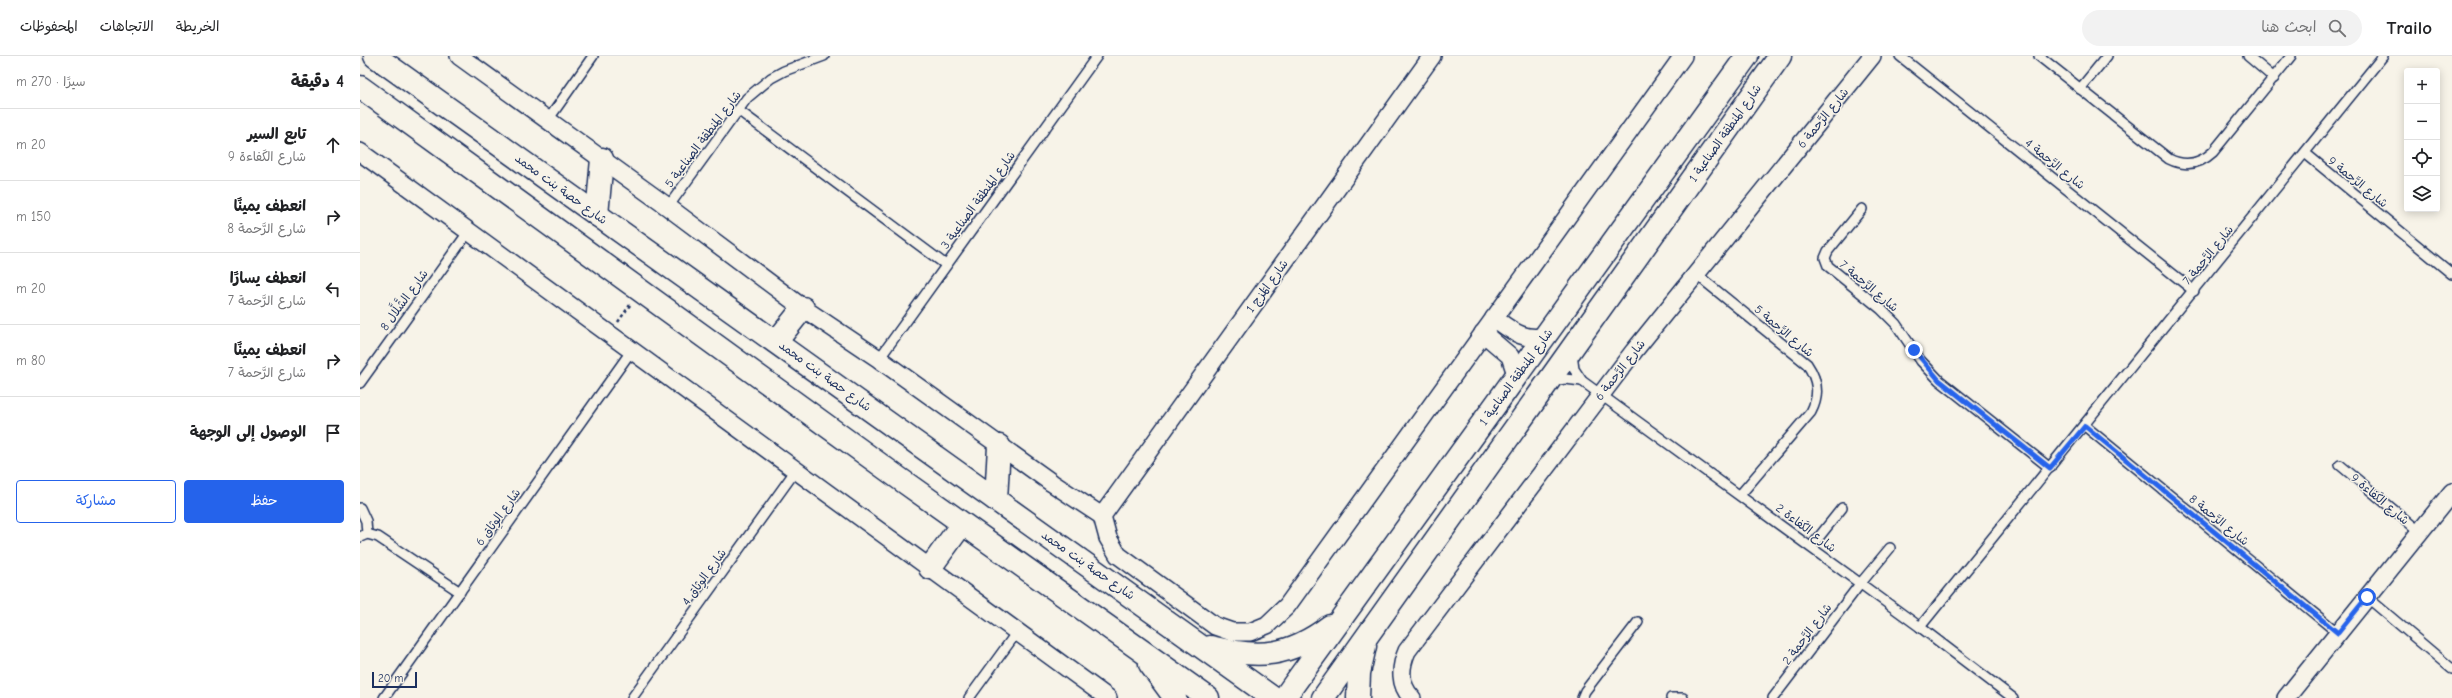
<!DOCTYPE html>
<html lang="ar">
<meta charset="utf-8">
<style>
body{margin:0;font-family:"Comic Neue","Playpen Sans Arabic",sans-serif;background:#f2f2f2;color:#202124;direction:rtl}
.controls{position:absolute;right:12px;top:12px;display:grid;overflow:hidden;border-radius:4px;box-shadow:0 2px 10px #0003}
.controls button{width:36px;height:36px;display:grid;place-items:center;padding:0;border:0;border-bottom:1px solid #e0e0e0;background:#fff;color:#202124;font:20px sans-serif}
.scale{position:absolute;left:12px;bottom:10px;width:45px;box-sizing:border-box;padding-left:4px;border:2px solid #1b2f5e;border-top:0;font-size:11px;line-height:14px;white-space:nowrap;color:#1b2f5e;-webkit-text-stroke:3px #f7f3e8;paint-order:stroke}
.stop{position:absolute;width:12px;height:12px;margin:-9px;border:3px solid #2563eb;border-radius:50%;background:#fff}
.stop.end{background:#2563eb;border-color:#fff;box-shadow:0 1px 4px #0008}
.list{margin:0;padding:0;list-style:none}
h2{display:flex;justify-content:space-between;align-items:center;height:52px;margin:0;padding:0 16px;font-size:17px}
h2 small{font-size:13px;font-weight:400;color:#757577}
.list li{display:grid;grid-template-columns:26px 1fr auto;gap:12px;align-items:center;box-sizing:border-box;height:72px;padding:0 16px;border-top:1px solid #e0e0e0}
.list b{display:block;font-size:15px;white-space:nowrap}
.list p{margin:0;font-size:13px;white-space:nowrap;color:#757577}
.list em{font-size:13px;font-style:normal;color:#757577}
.actions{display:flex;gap:8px;padding:12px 16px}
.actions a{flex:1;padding:9px 0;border:1px solid #2563eb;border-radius:4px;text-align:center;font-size:14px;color:#2563eb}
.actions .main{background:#2563eb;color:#fff}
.icon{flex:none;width:22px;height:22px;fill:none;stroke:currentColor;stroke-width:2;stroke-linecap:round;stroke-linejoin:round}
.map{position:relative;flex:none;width:2092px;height:642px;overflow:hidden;direction:ltr}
header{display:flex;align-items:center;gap:24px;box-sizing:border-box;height:56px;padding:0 20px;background:#fff;border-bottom:1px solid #e0e0e0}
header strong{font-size:19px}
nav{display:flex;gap:22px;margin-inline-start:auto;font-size:14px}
.search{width:280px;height:36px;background:#f2f2f2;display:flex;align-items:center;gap:10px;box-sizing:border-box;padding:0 14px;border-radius:22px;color:#757577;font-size:15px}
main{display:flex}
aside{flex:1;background:#fff}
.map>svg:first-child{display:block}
</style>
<header>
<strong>Trailo</strong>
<div class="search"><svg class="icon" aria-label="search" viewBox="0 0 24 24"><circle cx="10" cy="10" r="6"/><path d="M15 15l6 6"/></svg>ابحث هنا</div>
<nav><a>الخريطة</a><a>الاتجاهات</a><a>المحفوظات</a></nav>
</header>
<main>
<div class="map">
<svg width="2092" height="642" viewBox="0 0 2092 642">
<rect width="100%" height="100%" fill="#f7f3e8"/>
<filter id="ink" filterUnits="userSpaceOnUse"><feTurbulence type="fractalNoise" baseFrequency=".025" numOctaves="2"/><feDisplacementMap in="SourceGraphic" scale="8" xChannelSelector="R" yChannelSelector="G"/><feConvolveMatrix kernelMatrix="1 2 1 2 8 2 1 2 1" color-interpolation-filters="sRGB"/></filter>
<g filter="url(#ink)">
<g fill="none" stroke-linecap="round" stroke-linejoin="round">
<!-- lane casing -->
<g stroke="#1b2f5e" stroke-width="12">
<g id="lane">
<polyline points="1540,0 1834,235"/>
<path d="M1679,0L1809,103C1825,111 1840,108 1853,96L1931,0"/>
<polyline points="1888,0 1914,22"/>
<polyline points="1720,33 1747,0"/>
<polyline points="378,54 586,209"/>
<polyline points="188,64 233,0"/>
<polyline points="1945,97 2092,218"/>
<polyline points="308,151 387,42 411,22 424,15 464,0"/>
<polyline points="1502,153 1468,195 1465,202 1468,210 1521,253 1536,268 1561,305 1579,324 1690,412"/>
<path d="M1336,218L1447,308C1458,324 1460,339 1451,356L1380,439"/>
<polyline points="1212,298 1214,313 1222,325 1560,571 1653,642"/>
<polyline points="519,303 737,0"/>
<polyline points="1192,325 1205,323 1222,325"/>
<polyline points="0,327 109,175"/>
<polyline points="1725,370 1978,577"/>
<polyline points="1980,409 2060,476"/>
<polyline points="0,452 6,465 7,478"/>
<polyline points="0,481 7,478 18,481 100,536"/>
<polyline points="1451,491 1482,452"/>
<polyline points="2007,541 2092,613"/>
<polyline points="1560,571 2023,0"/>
<polyline points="24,642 272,294"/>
<polyline points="272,642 436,414"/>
<polyline points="609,642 657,576"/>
<polyline points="1222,642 1225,635 1278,566"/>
<polyline points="1311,642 1323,642"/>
<polyline points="1413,642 1500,528 1530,492"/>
</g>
</g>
<!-- street casing -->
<g stroke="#1b2f5e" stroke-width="20">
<g id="street">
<polyline points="99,0 308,151 443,252 519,303 692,427 742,460 748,482 758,499 855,570 872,576 890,576 907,569 927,550 1323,0"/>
<polyline points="0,96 748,642"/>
<path d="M1134,262C1151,274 1164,286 1186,280"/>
<polyline points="1123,277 1150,300 1157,321"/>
<polyline points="742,460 1072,0"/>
<path d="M1052,642C1039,629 1040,611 1047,595L1274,295L1512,0"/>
<polyline points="1926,642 2092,436"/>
</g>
</g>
<!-- secondary casing -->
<g stroke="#1b2f5e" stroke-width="25">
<g id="secondary">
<polyline points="15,0 913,642"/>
<polyline points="0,31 540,423 848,642"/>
<polyline points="237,159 242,103"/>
<polyline points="416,286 443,252"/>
<polyline points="636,444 639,390"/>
<polyline points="570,512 602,468"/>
<path d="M850,591C899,603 929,601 970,570"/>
<polyline points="790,608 815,642"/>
<polyline points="924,642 1387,0"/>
<polyline points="963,642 1420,0"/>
<polyline points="998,642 999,617 1005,590"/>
</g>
</g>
<!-- path -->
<polyline stroke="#1b2f5e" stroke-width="2.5" stroke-dasharray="3 3" stroke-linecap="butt" points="258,266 270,249"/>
<!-- lane -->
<use href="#lane" stroke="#f7f3e8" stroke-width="9"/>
<!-- street -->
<use href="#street" stroke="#f7f3e8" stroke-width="17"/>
<!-- secondary -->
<use href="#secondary" stroke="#f7f3e8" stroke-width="22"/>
</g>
</g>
<g fill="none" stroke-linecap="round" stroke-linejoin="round" filter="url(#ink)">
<!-- route -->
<polyline stroke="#2563eb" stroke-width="5" points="1554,294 1579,324 1690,412 1725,370 1978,577 2007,541"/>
</g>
<g text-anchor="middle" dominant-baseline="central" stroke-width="3" stroke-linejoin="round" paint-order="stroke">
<!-- street labels -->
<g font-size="12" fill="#1b2f5e" stroke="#f7f3e8">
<text transform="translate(1463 62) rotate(-51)">شارع الرَّحمة 6</text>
<text transform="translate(1365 77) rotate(-55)">شارع المنطقة الصناعية 1</text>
<text transform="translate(343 83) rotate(-53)">شارع المنطقة الصناعية 5</text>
<text transform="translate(1695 108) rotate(39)">شارع الرَّحمة 4</text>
<text transform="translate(1998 126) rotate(39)">شارع الرَّحمة 9</text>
<text transform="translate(201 133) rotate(36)">شارع حصة بنت محمد</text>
<text transform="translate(618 144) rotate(-54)">شارع المنطقة الصناعية 3</text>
<text transform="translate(1848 199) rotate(-51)">شارع الرَّحمة 7</text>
<text transform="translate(907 230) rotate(-54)">شارع المَزج 1</text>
<text transform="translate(1509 230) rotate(40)">شارع الرَّحمة 7</text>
<text transform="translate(44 244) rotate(-54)">شارع الشَّلَّال 8</text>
<text transform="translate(1424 275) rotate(40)">شارع الرَّحمة 5</text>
<text transform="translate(1260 314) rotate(-52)">شارع الرَّحمة 6</text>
<text transform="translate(465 320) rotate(36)">شارع حصة بنت محمد</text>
<text transform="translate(1156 321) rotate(-54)">شارع المنطقة الصناعية 1</text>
<text transform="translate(2020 443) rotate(40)">شارع الكَفاءة 9</text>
<text transform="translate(138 461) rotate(-54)">شارع الوِثاق 6</text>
<text transform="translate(1859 464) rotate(39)">شارع الرَّحمة 8</text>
<text transform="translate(1446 472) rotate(37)">شارع الكَفاءة 2</text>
<text transform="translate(728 509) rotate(35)">شارع حصة بنت محمد</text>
<text transform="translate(344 521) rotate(-54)">شارع الوِثاق 4</text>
<text transform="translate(1447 578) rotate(-53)">شارع الرَّحمة 2</text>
</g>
</g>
</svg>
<div class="controls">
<button>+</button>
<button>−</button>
<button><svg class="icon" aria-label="locate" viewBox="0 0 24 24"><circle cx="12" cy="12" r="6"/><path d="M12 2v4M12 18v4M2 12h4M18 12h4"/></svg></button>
<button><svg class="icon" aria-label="layers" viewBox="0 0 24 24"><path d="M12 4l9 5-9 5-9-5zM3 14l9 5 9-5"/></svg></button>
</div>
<div class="scale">20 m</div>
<div class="stop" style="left:2007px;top:541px"></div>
<div class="stop end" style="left:1554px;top:294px"></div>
</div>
<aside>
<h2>4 دقيقة<small>سيرًا · 270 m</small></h2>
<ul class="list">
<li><svg class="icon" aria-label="ahead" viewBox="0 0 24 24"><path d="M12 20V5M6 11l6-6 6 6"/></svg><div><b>تابع السير</b><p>شارع الكَفاءة 9</p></div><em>20 m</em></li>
<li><svg class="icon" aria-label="right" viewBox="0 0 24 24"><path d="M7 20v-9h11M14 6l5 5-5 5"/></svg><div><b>انعطف يمينًا</b><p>شارع الرَّحمة 8</p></div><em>150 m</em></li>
<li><svg class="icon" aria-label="left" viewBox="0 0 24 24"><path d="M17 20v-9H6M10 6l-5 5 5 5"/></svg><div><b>انعطف يسارًا</b><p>شارع الرَّحمة 7</p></div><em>20 m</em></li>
<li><svg class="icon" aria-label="right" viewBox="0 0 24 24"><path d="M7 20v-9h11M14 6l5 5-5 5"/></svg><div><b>انعطف يمينًا</b><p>شارع الرَّحمة 7</p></div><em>80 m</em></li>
<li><svg class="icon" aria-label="arrive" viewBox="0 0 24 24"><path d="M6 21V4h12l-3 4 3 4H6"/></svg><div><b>الوصول إلى الوجهة</b></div></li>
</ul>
<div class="actions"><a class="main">حفظ</a><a>مشاركة</a></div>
</aside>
</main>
